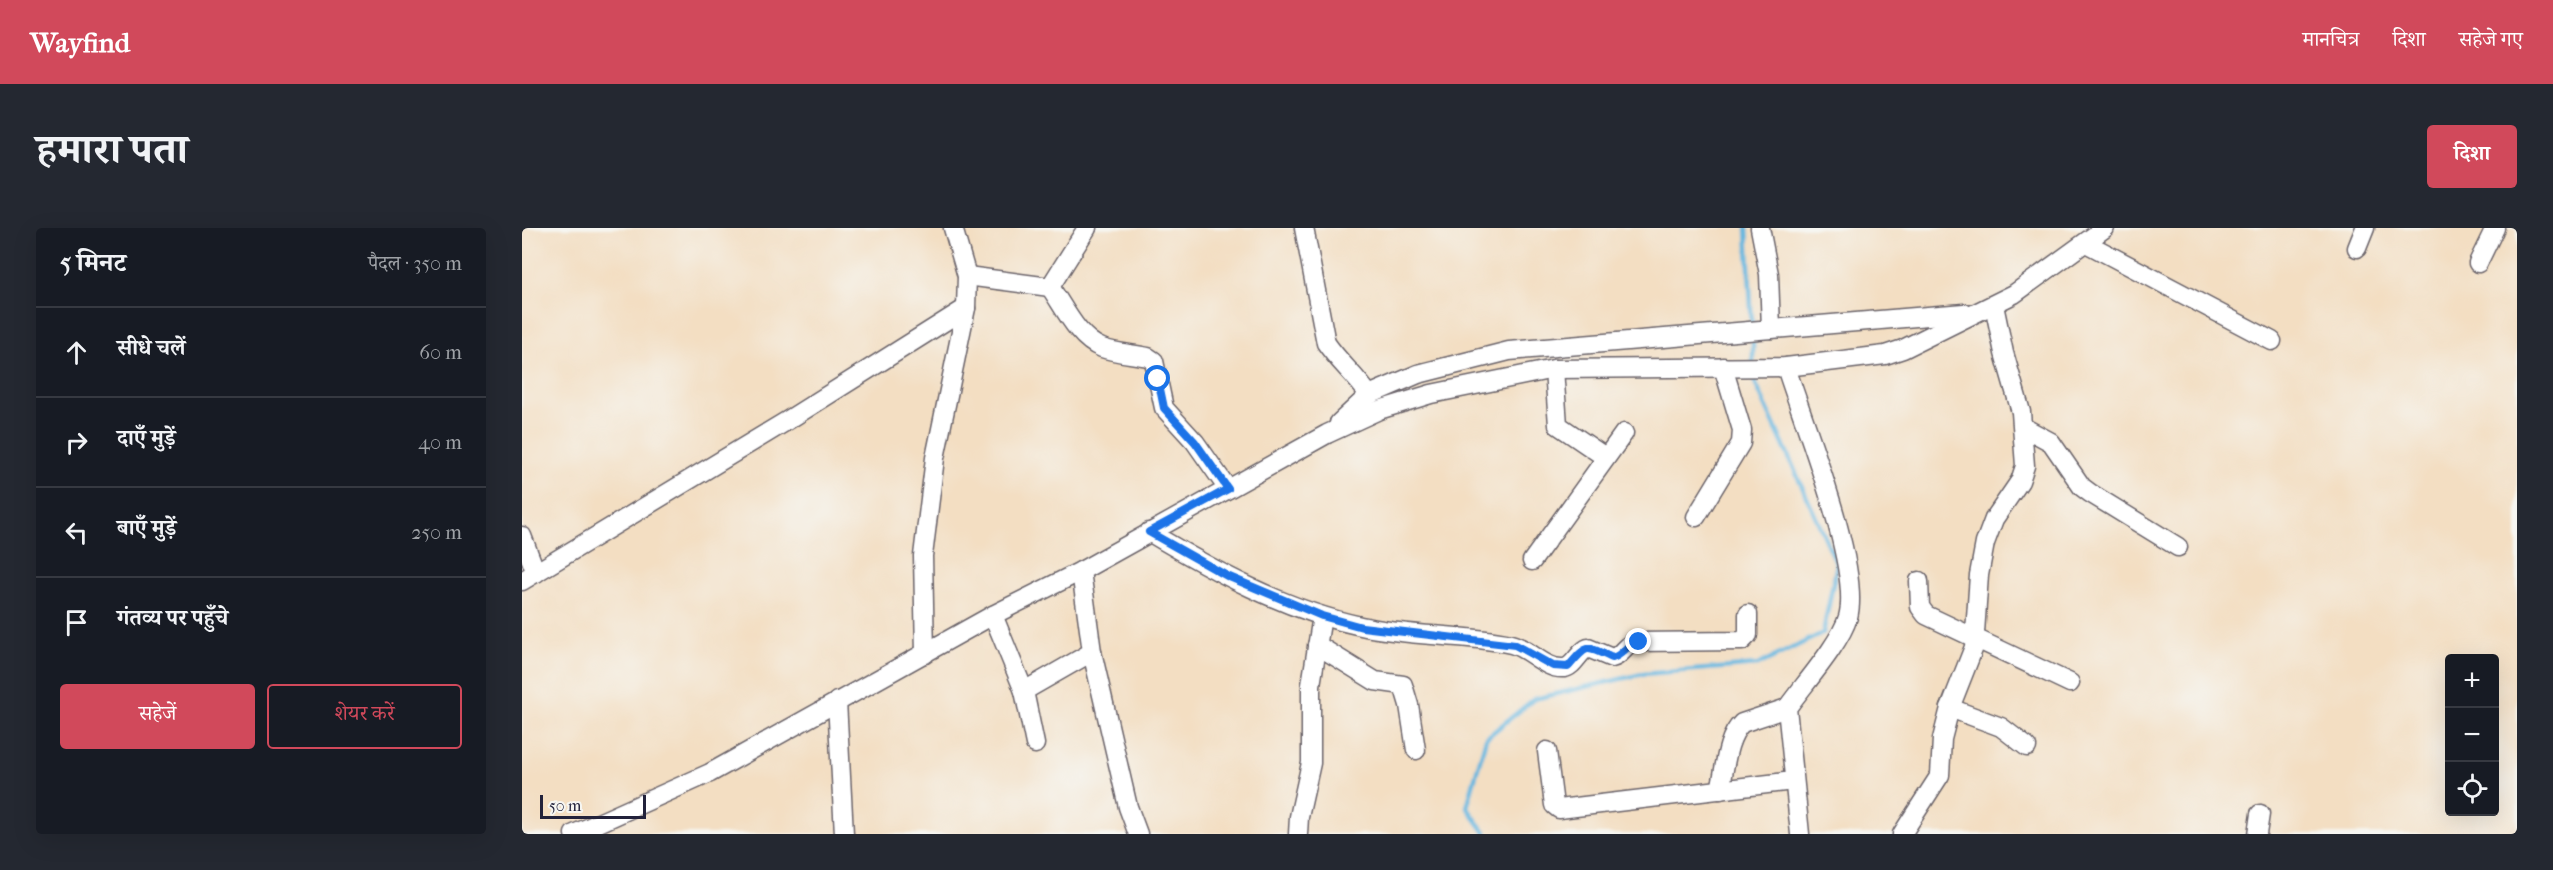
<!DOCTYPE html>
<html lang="hi">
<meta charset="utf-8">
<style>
body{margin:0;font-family:"IM FELL French Canon","Noto Serif Devanagari",serif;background:#242831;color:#f1f3f6}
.controls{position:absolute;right:18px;bottom:18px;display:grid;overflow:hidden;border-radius:6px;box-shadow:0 6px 24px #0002}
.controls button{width:54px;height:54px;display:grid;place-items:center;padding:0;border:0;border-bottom:2px solid #363941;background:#171b24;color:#f1f3f6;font:30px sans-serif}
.scale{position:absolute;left:18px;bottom:15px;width:106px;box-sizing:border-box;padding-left:6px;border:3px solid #22223b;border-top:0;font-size:16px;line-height:21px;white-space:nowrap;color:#22223b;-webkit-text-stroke:4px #f6f6f2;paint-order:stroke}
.stop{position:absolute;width:18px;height:18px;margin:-14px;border:4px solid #1a73e8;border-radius:50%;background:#fff}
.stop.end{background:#1a73e8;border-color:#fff;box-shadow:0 2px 6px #0008}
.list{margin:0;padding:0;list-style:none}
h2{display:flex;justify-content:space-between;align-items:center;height:78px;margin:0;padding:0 24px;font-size:26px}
h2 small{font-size:20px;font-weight:400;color:#9ea1a6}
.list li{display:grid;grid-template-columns:39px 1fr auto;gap:18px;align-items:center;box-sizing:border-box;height:90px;padding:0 24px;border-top:2px solid #363941}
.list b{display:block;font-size:22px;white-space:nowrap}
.list em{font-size:20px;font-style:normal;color:#9ea1a6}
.actions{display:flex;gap:12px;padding:18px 24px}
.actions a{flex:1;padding:14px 0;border:2px solid #d1495b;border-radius:6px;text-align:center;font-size:21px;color:#d1495b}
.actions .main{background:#d1495b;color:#fff}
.icon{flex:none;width:33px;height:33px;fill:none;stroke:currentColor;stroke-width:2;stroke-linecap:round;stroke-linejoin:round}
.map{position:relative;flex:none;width:1995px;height:606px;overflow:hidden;border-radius:6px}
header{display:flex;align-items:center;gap:36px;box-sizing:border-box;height:84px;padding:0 30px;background:#d1495b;color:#fff}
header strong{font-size:28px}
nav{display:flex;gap:33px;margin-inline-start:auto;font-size:21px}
.intro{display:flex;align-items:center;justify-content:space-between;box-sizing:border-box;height:144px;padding:0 36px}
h1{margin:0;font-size:42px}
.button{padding:15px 27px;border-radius:6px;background:#d1495b;color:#fff;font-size:21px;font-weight:700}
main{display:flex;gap:36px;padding:0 36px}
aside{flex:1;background:#171b24;border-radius:6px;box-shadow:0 6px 24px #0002}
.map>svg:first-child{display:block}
</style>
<header>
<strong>Wayfind</strong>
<nav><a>मानचित्र</a><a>दिशा</a><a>सहेजे गए</a></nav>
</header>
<div class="intro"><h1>हमारा पता</h1><a class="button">दिशा</a></div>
<main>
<aside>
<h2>5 मिनट<small>पैदल · 350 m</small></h2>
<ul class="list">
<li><svg class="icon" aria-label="ahead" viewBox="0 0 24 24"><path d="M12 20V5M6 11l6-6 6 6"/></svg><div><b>सीधे चलें</b></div><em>60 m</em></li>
<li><svg class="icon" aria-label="right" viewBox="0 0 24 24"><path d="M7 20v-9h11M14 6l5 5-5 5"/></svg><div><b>दाएँ मुड़ें</b></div><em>40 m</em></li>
<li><svg class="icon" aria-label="left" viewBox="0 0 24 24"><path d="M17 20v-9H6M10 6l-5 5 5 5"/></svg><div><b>बाएँ मुड़ें</b></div><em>250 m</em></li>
<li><svg class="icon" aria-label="arrive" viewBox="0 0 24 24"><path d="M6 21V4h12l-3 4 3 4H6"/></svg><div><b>गंतव्य पर पहुँचे</b></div></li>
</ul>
<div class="actions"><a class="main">सहेजें</a><a>शेयर करें</a></div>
</aside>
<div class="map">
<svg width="1995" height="606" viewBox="0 0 1995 606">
<rect width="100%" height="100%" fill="#f6f6f2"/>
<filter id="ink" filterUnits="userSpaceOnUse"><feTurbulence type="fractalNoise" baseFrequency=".0167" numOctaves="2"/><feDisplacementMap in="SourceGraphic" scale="12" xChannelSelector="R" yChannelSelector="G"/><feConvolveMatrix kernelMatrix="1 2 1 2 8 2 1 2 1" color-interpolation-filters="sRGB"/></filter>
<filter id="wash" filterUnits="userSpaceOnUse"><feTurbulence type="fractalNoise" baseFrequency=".008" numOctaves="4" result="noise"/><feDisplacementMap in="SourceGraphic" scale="24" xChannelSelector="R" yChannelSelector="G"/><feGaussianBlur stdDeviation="1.35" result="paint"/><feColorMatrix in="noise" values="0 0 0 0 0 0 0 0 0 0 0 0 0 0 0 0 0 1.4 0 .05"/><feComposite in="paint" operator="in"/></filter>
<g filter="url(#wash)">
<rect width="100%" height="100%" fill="#f3dec2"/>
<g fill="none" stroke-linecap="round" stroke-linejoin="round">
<!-- stream -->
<g stroke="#64b6df" stroke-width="4.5">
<polyline points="1225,0 1230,99"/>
<polyline points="1231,107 1231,135"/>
<polyline points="964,606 945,579 964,510 1012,471 1120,446 1236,437 1301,405 1315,336 1232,152 1231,143"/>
</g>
</g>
</g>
<g filter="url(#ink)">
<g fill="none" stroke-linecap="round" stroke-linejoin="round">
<!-- minor casing -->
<g stroke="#6b646a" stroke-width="21">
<g id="minor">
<path d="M782,0L804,115C817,134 834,148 847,167"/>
<polyline points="1238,0 1247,46 1249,101"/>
<polyline points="1564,15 1750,113"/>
<polyline points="1835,20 1843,0"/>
<polyline points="1956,35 1973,0"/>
<polyline points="445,48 528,59 565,0"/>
<path d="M528,59C542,79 556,111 580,120C594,125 611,126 626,129L632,133L642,180L673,214L706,261"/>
<path d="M1264,139C1281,194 1340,339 1326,389C1318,416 1282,456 1265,480L1278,606"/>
<polyline points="1032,141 1036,197 1083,229"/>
<polyline points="817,195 847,167 896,146 987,123 1442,85"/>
<polyline points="1501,199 1529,214 1560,259 1568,265 1656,319"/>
<polyline points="1174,289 1219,215 1220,202 1201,139"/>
<path d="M627,304C692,343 763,382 839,398C888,409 940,406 989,416C1007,420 1023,442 1042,440C1052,439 1057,423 1066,420L1090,430C1100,428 1103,416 1113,414L1220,413L1226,407V386"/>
<polyline points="0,308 14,345"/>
<polyline points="1010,333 1102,205"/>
<polyline points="559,343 570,424 606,579 616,606"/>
<polyline points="0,353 263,194 444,80"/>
<polyline points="1397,353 1398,379 1404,387 1548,455"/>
<polyline points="471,387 502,463 513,516"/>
<polyline points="795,417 853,453 881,457 887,477 894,522"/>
<polyline points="403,426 401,328 413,230 444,80 445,48 431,0"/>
<polyline points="502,463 570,424"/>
<polyline points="315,473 322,606"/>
<polyline points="1428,480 1479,499 1505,519"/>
<polyline points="1025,523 1032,577 1037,581 1271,553"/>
<path d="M1198,562C1203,542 1204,510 1220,495L1265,480"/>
<polyline points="52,606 188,545 471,387 559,343 805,206 857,182 909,166 1032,141 1264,139 1363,127 1381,121 1492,66 1583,0"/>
<polyline points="776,606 777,589 789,535 789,457 800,388"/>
<polyline points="1380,606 1418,547 1420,511 1428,480 1452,419 1457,347 1463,315 1472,291 1498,253 1503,238 1499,184 1482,125 1472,77"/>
<polyline points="1735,606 1738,586"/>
</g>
</g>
<!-- minor -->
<use href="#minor" stroke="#fff" stroke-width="18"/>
</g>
</g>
<g fill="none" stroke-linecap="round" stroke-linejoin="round" filter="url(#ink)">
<!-- route -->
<path stroke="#1a73e8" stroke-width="8" d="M636,151L642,180L673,214L706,261L627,304L705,348L800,388L840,399L993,417L1031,438L1046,439C1066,416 1063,417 1090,430C1102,427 1104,415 1117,414"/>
</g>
</svg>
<div class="controls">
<button>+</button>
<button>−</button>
<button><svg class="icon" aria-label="locate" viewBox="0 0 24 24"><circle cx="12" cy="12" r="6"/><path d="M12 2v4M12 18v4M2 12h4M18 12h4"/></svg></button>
</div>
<div class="scale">50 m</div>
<div class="stop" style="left:636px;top:151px"></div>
<div class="stop end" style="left:1117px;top:414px"></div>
</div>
</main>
